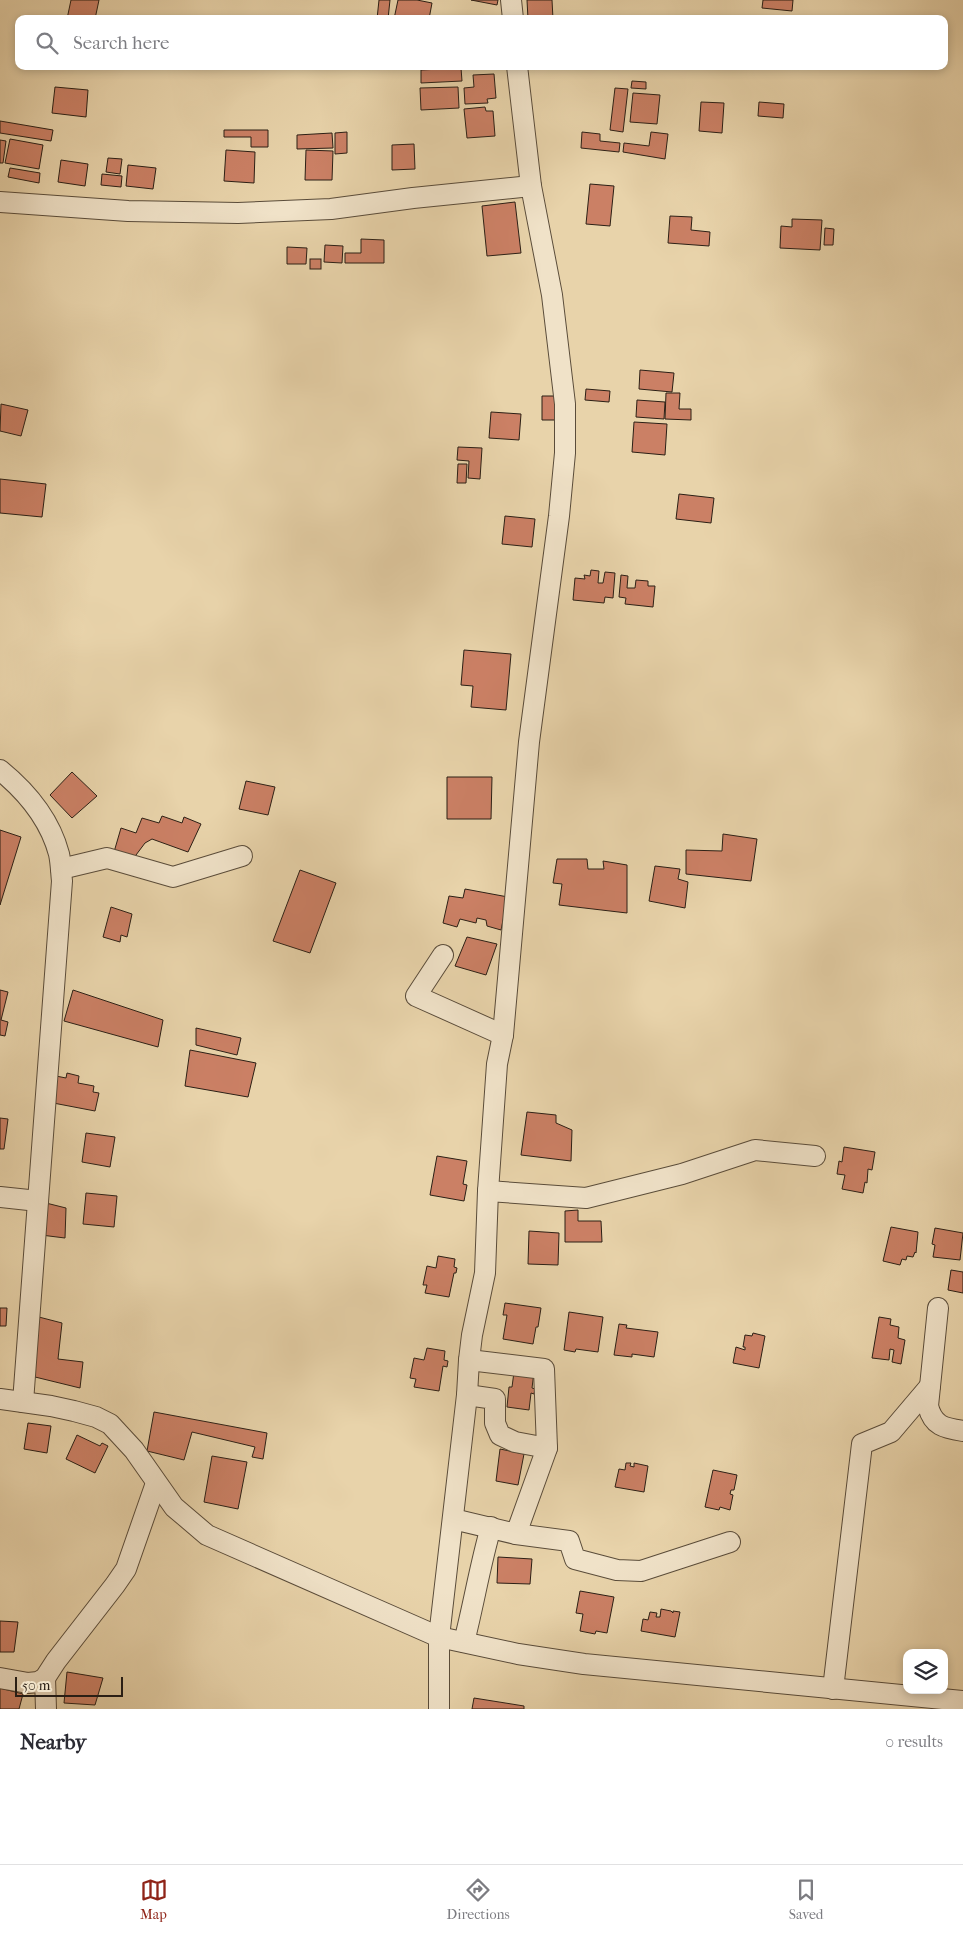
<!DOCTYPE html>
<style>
body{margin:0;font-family:"IM FELL French Canon",serif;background:#f7f7f7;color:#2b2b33}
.controls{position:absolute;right:15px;bottom:15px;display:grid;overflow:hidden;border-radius:10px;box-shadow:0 2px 8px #0003}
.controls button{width:45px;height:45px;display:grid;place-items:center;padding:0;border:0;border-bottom:1px solid #e1e1e2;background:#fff;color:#2b2b33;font:25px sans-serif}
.scale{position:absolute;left:15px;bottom:12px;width:108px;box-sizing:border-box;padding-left:5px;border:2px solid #2b1f15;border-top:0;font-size:14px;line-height:18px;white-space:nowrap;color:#2b1f15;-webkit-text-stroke:4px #f0e2c8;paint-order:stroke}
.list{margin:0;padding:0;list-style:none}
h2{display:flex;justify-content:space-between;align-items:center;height:65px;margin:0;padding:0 20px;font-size:21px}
h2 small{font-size:16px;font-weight:400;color:#7c7c81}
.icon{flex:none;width:28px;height:28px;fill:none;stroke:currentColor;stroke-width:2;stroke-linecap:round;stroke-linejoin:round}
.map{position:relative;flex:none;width:963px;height:1709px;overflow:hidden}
.search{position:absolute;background:#fff;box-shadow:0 2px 8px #0003;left:15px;right:15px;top:15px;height:55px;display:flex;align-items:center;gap:12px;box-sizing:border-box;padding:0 18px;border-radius:10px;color:#7c7c81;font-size:19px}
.sheet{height:155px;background:#fff}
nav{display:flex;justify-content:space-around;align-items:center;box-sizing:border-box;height:70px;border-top:1px solid #e1e1e2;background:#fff;font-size:14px;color:#7c7c81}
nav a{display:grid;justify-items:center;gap:2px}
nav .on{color:#8f2418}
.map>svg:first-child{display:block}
</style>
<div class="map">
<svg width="963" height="1709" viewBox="0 0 963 1709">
<rect width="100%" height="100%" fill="#e8d3aa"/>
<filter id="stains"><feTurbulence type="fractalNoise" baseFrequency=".004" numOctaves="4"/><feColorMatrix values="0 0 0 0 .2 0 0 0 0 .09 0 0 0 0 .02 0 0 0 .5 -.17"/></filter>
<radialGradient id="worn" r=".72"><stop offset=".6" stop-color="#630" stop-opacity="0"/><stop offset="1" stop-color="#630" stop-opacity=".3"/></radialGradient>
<!-- building -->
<g fill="#cb8065" stroke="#2b1f15">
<polygon points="71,0 99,0 95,19 67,19"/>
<polygon points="379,0 390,0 388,19 377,19"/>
<polygon points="398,0 417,0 432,3 429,19 394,19"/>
<polygon points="471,0 498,0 497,5"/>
<polygon points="527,0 552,0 553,19 528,19"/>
<polygon points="763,0 793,0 792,11 762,8"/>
<polygon points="461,68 462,81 421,83 421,70"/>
<polygon points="494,74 496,98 487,99 488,103 465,104 464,88 474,87 473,75"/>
<polygon points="632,81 646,82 646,89 631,88"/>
<polygon points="55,87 88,90 86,117 52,113"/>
<polygon points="458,87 459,108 421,110 420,88"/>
<polygon points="615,88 628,89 623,132 610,130"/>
<polygon points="633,93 660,95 657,124 630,122"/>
<polygon points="701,102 724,103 722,133 699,131"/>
<polygon points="759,102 784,104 783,118 758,116"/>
<polygon points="485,107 486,111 493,111 495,136 467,138 464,109"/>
<polygon points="0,121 53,130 51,141 0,133"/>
<polygon points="224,130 268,130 268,147 251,147 251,137 224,137"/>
<polygon points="347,132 347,153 335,154 335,133"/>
<polygon points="582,132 600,134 600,141 620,143 619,152 581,148"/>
<polygon points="651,132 668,134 665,159 623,152 624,143 649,146"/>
<polygon points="332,133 333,148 297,149 297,135"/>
<polygon points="10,139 43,145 39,169 5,163"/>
<polygon points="0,140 6,141 3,163 0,163"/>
<polygon points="414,144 415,169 392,170 392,145"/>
<polygon points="226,150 255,152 254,183 224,181"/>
<polygon points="306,150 333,151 332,180 305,180"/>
<polygon points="108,158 122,159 120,174 106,172"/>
<polygon points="61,160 88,164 85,186 58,182"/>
<polygon points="128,165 156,168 153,189 126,186"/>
<polygon points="10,168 40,173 39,183 8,177"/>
<polygon points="102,174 122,176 121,187 101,185"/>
<polygon points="590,184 614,186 610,226 586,224"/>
<polygon points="515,202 521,253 487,256 482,206"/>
<polygon points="670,216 692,217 691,230 710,232 709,246 668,243"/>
<polygon points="792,219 822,220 820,250 780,248 781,226 792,227"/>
<polygon points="825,228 834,229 833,245 824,245"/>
<polygon points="361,239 384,240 384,263 345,263 345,253 361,253"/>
<polygon points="325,245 343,246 342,263 324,262"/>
<polygon points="287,247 307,248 306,264 287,264"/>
<rect x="310" y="259" width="11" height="10"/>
<polygon points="640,370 674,373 672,392 639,389"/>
<polygon points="586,389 610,391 609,402 585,400"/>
<polygon points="666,393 680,393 679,409 691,409 691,420 665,419"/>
<polygon points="542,396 556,396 555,420 542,420"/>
<polygon points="637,400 665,402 664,419 636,417"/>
<polygon points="1,404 28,410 21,436 0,431"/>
<polygon points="491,412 521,414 519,440 489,438"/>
<polygon points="634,422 667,424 665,455 632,452"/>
<polygon points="458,447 482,448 480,479 468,478 469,461 457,460"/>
<polygon points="458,464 467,464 466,483 457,483"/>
<polygon points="0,479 46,484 42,517 0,513"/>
<polygon points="679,494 714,498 711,523 676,519"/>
<polygon points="505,516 535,519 532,547 502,544"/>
<polygon points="591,570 599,571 598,583 603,583 605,572 615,573 613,598 605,597 604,603 573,600 575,578 585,579 584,575 590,576"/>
<polygon points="621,575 628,576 627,588 635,588 636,580 648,581 648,586 655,586 653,607 625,604 626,598 619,597"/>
<polygon points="464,650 511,654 506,710 471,707 473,686 461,685"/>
<polygon points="72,772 97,796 72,818 50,795"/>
<polygon points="447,777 492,777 491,819 447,819"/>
<polygon points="246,781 275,787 268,815 239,809"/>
<polygon points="162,816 182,823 184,817 201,824 188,852 152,839 145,843 133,859 114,852 121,828 136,833 142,818 159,823"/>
<polygon points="0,830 21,837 0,905"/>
<polygon points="723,834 757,839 751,881 686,874 686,850 722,851"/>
<polygon points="557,859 587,859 588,869 604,869 603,861 627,865 627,913 559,905 562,884 553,883"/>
<polygon points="655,866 680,869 678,879 688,882 685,908 649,901"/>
<polygon points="300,870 336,883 310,953 273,941"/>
<polygon points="465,889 508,897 501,930 487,926 486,920 477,918 476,923 460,919 457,927 443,923 449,896 463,898"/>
<polygon points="111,907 132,914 127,937 121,935 120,942 103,937"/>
<polygon points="467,937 497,944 486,975 455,966"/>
<polygon points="0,990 8,992 1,1020 8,1022 5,1036 0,1035"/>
<polygon points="73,990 163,1020 158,1047 64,1021"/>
<polygon points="196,1028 241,1038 237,1055 196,1045"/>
<polygon points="190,1050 256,1063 248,1097 185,1086"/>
<polygon points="67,1073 79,1076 78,1083 94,1086 93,1092 99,1093 95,1111 48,1102 56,1076 66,1078"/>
<polygon points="527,1112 556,1115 556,1123 572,1130 571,1161 521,1155"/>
<polygon points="0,1118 8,1119 4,1149 0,1149"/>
<polygon points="86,1133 115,1137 110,1167 82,1162"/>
<polygon points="844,1147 875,1152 872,1170 868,1169 867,1183 865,1182 863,1193 842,1189 845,1175 837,1174 839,1161 842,1162"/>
<polygon points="437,1156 467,1161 463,1184 467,1185 464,1201 430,1195"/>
<polygon points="86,1193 117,1196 114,1227 83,1224"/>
<polygon points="42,1202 66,1208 65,1238 41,1235"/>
<polygon points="578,1210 578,1221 601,1221 602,1242 565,1242 565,1211"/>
<polygon points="891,1227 918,1232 916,1253 915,1252 913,1257 907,1256 906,1260 902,1259 900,1265 883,1261"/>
<polygon points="935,1228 963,1233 960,1260 933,1257 935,1245 932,1244"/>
<polygon points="529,1231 559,1233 558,1265 528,1264"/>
<polygon points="438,1256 455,1259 454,1267 457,1268 456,1273 454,1273 449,1297 425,1293 427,1285 423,1285 427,1266 436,1268"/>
<polygon points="951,1270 963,1272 963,1293 948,1290"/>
<polygon points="505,1303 541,1308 538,1327 536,1327 533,1344 503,1339 507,1315 503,1315"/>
<polygon points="0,1308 7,1308 6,1326 0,1326"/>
<polygon points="569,1312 603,1317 598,1352 576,1349 575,1352 564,1350"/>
<polygon points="35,1316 62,1323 58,1359 83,1362 80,1388 31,1376"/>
<polygon points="879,1317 891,1319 890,1325 899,1327 898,1338 905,1340 901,1364 892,1362 894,1350 890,1349 889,1360 872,1358"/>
<polygon points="619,1324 627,1325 626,1328 658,1332 654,1357 632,1354 632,1357 614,1355"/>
<polygon points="753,1333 765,1336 759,1368 733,1363 736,1347 745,1350 745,1347 743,1347 745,1335 752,1336"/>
<polygon points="427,1348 445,1351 444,1360 448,1361 447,1367 443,1366 439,1391 414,1387 416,1379 410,1378 414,1358 424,1360"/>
<polygon points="514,1372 534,1372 532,1388 535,1389 534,1394 531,1393 529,1410 507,1407 509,1387 512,1387"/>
<polygon points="154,1412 267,1433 263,1459 252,1457 255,1447 192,1432 184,1460 147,1451"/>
<polygon points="28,1423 51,1426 47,1453 24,1449"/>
<polygon points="77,1435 100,1446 102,1443 108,1446 95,1473 66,1459"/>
<polygon points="500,1449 524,1454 518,1485 496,1481"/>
<polygon points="212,1456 247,1462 238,1509 204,1502"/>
<polygon points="626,1463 631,1463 630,1466 634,1467 634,1463 648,1466 644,1492 615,1487 619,1469 625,1470"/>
<polygon points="713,1470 737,1475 734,1490 731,1490 730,1494 733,1495 730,1510 720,1507 719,1510 705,1507"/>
<polygon points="498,1557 532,1559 530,1584 497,1583"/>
<polygon points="580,1591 614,1597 607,1633 596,1631 595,1634 580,1631 583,1614 576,1613"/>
<polygon points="661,1609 671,1611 673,1613 673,1611 680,1612 675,1637 641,1631 643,1619 648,1620 650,1612 657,1613 656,1617 660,1617"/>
<polygon points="0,1621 18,1622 14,1652 0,1652"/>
<polygon points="67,1672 103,1678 95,1705 64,1703"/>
<polygon points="0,1688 23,1694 19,1709 0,1709"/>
<polygon points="474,1698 524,1706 524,1709 472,1709"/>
</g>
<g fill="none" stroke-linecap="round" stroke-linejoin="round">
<!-- minor casing -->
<g stroke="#5a4c3a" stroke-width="22">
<g id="minor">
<polyline points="511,0 513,19"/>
<polyline points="0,202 128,211 238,213 331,209 413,198 531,186"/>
<path d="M0,770C27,792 50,820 59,854C61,863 61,873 62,881L23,1402"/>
<polyline points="61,869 107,858 173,877 242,856"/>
<polyline points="443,955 416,996 503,1035"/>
<polyline points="488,1191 586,1198 682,1174 755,1150 815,1156"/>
<polyline points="0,1197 38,1201"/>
<path d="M938,1308L928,1406C933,1426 944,1428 963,1431"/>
<polyline points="467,1395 495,1399 495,1423 500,1435 515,1442 547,1448 544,1369 469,1360"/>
<polyline points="0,1399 51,1406 74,1411 96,1417 110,1424 134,1450 174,1507 207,1535 439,1637 518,1654 584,1664 963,1701"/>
<polyline points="453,1519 516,1534 547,1448"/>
<polyline points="516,1534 569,1541 575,1559 617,1570 641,1571 730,1542"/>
<path d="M464,1642C474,1603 480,1565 491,1527"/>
<polyline points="0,1678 28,1683 38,1682 45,1678 56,1661 115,1585 126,1569 156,1483"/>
<polyline points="45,1678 46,1709"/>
<polyline points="833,1689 862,1444 891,1432 930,1386"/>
<polyline points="439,1709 439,1637 467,1395 469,1360 472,1335 485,1273 488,1191 497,1064 503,1035 529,742 559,516 565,453 565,404 552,295 531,186 517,66"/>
</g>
</g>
<!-- minor -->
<use href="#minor" stroke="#f0e2c8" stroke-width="20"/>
</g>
<rect width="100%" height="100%" filter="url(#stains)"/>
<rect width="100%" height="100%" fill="url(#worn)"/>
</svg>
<div class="controls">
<button><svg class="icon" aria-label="layers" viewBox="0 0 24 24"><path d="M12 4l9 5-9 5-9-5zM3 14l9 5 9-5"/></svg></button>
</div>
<div class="scale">50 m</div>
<div class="search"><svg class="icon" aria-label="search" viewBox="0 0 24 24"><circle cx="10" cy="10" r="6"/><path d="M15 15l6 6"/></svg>Search here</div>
</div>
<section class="sheet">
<h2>Nearby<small>0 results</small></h2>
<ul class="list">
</ul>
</section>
<nav>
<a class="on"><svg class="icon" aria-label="map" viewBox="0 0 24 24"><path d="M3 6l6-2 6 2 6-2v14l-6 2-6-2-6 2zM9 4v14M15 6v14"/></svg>Map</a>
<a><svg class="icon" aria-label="directions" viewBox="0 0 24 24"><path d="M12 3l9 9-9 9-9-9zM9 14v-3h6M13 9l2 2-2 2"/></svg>Directions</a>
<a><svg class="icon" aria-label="saved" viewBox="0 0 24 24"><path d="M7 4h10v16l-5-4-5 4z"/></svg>Saved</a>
</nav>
